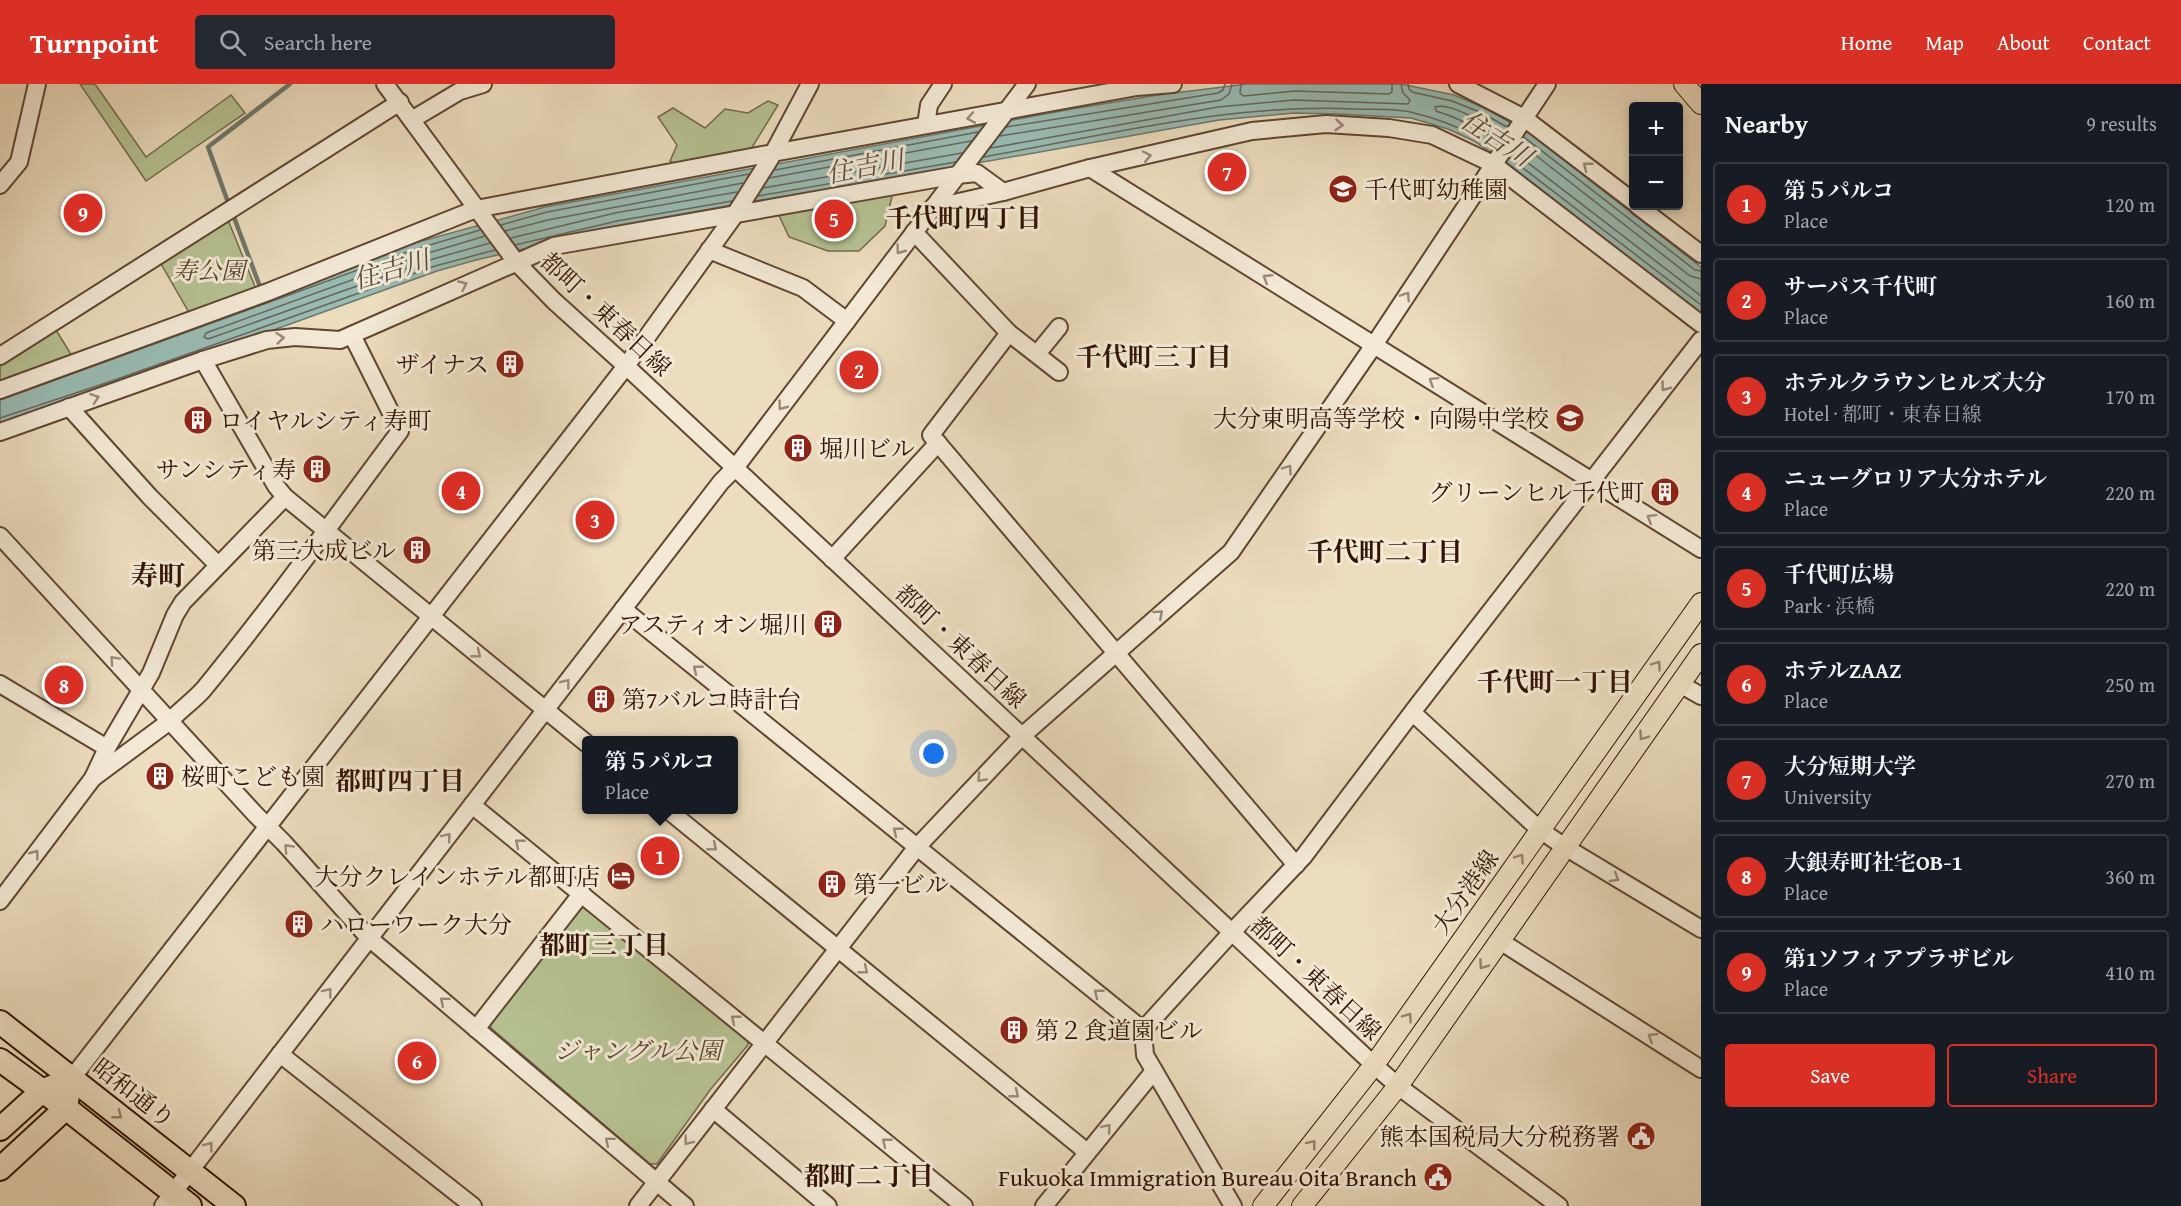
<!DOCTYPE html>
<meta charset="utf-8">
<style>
body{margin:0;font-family:"Gentium Book Plus","Noto Serif JP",serif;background:#242831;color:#f1f3f6}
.controls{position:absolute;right:18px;top:18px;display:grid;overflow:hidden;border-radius:6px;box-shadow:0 3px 9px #0003}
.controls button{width:54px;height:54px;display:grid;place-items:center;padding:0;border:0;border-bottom:2px solid #363941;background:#171b24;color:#f1f3f6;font:30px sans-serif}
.you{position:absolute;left:934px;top:670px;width:21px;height:21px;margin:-15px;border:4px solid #fff;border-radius:50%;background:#1a73e8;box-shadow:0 0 0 9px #1a73e833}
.badge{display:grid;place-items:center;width:39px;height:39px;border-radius:50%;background:#d93025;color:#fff;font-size:20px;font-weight:700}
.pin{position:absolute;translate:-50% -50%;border:3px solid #fff;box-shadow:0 2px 6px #0006}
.popup{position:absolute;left:582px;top:652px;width:156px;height:78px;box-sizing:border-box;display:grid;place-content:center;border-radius:6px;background:#171b24;filter:drop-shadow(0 2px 4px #0005);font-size:20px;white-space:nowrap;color:#9ea1a6}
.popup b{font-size:22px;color:#f1f3f6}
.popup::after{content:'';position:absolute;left:50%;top:100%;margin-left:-12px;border:12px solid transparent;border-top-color:#171b24}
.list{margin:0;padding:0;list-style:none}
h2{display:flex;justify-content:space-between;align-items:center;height:78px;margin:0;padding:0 24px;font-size:26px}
h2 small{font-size:20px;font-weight:400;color:#9ea1a6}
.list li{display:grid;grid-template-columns:39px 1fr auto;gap:18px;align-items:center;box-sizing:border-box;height:84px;margin:0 12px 12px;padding:0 12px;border:2px solid #363941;border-radius:6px}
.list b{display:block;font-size:22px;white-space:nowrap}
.list p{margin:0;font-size:20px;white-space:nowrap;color:#9ea1a6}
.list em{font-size:20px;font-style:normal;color:#9ea1a6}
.actions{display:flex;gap:12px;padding:18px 24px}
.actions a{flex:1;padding:14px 0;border:2px solid #d93025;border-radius:6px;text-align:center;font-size:21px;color:#d93025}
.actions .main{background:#d93025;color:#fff}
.icon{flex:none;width:33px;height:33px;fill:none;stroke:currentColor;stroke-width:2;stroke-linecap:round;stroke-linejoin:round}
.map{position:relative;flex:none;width:1701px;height:1122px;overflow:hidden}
header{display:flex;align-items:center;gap:36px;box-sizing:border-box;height:84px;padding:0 30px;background:#d93025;color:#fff}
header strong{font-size:28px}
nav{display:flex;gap:33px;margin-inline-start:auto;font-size:21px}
.search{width:420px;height:54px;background:#242831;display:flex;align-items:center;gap:15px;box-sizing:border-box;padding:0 21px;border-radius:6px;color:#9ea1a6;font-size:22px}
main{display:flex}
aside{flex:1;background:#171b24}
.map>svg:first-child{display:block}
</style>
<header>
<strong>Turnpoint</strong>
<div class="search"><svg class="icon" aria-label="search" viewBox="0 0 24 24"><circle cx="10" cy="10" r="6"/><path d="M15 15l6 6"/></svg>Search here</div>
<nav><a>Home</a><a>Map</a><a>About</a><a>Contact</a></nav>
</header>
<main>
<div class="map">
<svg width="1701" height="1122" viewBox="0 0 1701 1122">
<rect width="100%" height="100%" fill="#ecddbe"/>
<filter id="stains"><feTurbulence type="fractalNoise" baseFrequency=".00333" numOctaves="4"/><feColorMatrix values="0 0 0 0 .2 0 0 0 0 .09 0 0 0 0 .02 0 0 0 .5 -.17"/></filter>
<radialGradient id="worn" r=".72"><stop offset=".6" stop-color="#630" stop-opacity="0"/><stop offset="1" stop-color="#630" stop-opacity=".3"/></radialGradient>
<!-- green -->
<g fill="#b6c293" stroke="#746a4b" stroke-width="1.5">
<polygon points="80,0 95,0 146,73 231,11 245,29 146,97"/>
<polygon points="768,17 778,21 748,70 680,83 670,77 677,61 658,33 673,24 705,44 725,25 748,29"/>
<polygon points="894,104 885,142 859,167 828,167 789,153 777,127"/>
<polygon points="226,131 256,205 191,232 160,178"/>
<polygon points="56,246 74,275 0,302 0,280"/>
<polygon points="587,822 747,954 748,961 710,1006 657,1080 650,1080 491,944 490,936 580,824"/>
</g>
<!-- water -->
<polygon fill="#99bbb3" stroke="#70786d" stroke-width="1.5" points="1247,0 1401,0 1454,11 1485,24 1529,49 1701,183 1701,229 1509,81 1474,57 1448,45 1411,34 1338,30 1294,29 1219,36 618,143 476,176 437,187 268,248 0,340 0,311 411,160 545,123 1072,25 1158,11"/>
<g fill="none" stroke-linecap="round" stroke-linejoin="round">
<!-- shore -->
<g stroke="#66675b" stroke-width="1.5">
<polyline points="1241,0 1240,9 1243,12 1295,7 1389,10 1392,8 1392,0"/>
<polyline points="1408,0 1409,5 1412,8 1452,17 1482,29 1507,43"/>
<polyline points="1006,43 1218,9 1223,6 1225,0"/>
<polyline points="1000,52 1221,16 1229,10 1232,0"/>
<polyline points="1524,53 1695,186 1701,187"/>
<path d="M1498,57C1478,44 1459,34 1436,27L1435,23C1451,18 1487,41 1503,49"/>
<polyline points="1520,59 1690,192 1701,195"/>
<polyline points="991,64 1218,23 1294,16 1408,20 1410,16 1403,9 1401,0"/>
<polyline points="1514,68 1701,212"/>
<path d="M984,73C1105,51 1231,19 1355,25C1374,26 1396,24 1414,29C1443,36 1469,47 1493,63"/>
<polyline points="1510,74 1701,221"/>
<polyline points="775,86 978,48"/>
<polyline points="769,94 971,57"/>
<polyline points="763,104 962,69"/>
<polyline points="758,112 956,78"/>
<polyline points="501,141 547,128 749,90"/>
<polyline points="505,147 548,136 743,99"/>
<polyline points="485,152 415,173 206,249 204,253 208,255 433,175 490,159"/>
<polyline points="511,154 615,129 737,108"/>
<polyline points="515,161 617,137 732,117"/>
<polyline points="0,316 413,166 480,146"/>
<polyline points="0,334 109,298 435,182 495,166"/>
</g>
<!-- stream -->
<g stroke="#70786d" stroke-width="4.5">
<polyline points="229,121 208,63 290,0"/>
<polyline points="232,128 262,208"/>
</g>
<!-- minor casing -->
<g stroke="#604632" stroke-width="20">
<g id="minor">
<polyline points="385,0 516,178 554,217 626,282 1374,981 1398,1002 1559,1122"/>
<polyline points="1458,0 1524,34 1634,118"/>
<polyline points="413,35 460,7 483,0"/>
<polyline points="926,41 929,21 943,0"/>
<polyline points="1090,84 1701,465"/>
<polyline points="0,101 19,78 37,0"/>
<polyline points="1638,122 1701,170"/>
<polyline points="932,124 1003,108 1090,84 1252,47 1326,40 1389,44 1432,51 1493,80 1701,240"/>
<polyline points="914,148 1009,249 1059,288"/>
<polyline points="709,166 803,204 847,237"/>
<polyline points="1009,249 931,351 1296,781"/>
<polyline points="1037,270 1059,243"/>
<polyline points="0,272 400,18"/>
<polyline points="203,276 276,402 285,413 586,659"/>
<polyline points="0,306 268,208 476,125 773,69 1137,3 1173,0"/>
<polyline points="69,323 150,413 218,481"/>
<polyline points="0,348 203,276 267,256 295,253 340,256 554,162 957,91 977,89 1003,108"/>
<polyline points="0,452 255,730 284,759 369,854 685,1122"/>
<polyline points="832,475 938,359"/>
<polyline points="623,525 1143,946"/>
<polyline points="0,600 107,664"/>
<polyline points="1680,600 1701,612"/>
<polyline points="1413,629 1540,746 1565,763 1701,845"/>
<path d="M93,694L170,637C180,626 193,617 203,606C272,522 335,434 400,347L352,251"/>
<polyline points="472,721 964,1122"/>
<polyline points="668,726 1087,1068"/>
<polyline points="0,817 93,694 107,664 151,589 175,531 183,518 285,413"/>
<polyline points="1500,857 1701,985"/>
<polyline points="476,945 582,809"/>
<polyline points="280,970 473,1122"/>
<polyline points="72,994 626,282 734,132 770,75 810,0"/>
<polyline points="713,1025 828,1122"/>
<polyline points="163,1122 721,398 735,384 1027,0"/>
<polyline points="638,1122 917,763 1022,652 1231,468 1374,261 1547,0"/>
<polyline points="1044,1122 1154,987"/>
<polyline points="1233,1122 1145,971 1143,946 1232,848 1304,772 1417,622 1701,256"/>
</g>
</g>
<!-- major casing -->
<g stroke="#321303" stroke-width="22">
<g id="major">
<polyline points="1684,0 1701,20"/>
<polyline points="1263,1122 1374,981 1701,519"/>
<polyline points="1302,1122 1398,1002 1701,570"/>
</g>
</g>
<!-- highway casing -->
<g stroke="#321303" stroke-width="26">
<g id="highway">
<polyline points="0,938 234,1122"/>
<polyline points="0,976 66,1024 190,1122"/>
<polyline points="0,1045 42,1007 54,1002"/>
<polyline points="0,1085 66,1024 68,1011"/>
</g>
</g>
<!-- minor -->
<use href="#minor" stroke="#f3e9d5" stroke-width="16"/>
<!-- major -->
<use href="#major" stroke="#ecddbe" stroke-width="20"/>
<!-- highway -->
<use href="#highway" stroke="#ecddbe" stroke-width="22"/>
</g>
<!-- one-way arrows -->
<defs><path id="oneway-chevron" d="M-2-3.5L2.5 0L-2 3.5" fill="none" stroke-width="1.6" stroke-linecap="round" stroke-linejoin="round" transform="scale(1.5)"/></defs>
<g stroke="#9c8976">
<use href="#oneway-chevron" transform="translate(971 34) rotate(170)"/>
<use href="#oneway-chevron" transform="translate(1339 41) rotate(4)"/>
<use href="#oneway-chevron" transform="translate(1147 72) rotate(-12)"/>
<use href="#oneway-chevron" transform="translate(1587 82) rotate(-142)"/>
<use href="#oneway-chevron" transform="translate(900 166) rotate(127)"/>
<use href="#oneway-chevron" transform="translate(1267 194) rotate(-148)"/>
<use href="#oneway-chevron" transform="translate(463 201) rotate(-24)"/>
<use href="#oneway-chevron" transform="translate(1406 212) rotate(-57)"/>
<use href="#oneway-chevron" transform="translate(280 254) rotate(-6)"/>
<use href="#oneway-chevron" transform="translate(1433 297) rotate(-148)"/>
<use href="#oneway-chevron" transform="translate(1665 303) rotate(127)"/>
<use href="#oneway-chevron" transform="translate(95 314) rotate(-19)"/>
<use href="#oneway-chevron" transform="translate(782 322) rotate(127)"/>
<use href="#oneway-chevron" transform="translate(1288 385) rotate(-55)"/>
<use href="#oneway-chevron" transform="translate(1651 434) rotate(-148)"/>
<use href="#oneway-chevron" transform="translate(1159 530) rotate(-41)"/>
<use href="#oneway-chevron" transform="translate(477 570) rotate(39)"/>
<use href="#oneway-chevron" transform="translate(114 576) rotate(-133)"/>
<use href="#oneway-chevron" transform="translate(697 585) rotate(-141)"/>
<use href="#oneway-chevron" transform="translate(566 599) rotate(-52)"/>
<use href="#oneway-chevron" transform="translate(981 694) rotate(133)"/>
<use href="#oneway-chevron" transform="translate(897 747) rotate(-141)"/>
<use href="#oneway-chevron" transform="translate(447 753) rotate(-52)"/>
<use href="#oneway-chevron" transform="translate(519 759) rotate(-141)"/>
<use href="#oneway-chevron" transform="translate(713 763) rotate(39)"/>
<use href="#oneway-chevron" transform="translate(288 764) rotate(-133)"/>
<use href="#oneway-chevron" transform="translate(35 770) rotate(-53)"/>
<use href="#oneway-chevron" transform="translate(1615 794) rotate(31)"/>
<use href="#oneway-chevron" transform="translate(864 886) rotate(39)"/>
<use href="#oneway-chevron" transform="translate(328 908) rotate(-52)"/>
<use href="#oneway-chevron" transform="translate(1098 909) rotate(-141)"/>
<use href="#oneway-chevron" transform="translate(444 917) rotate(-140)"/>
<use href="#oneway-chevron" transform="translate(735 935) rotate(-141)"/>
<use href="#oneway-chevron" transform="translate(1652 953) rotate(-148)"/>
<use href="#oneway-chevron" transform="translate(1015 1010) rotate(39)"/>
<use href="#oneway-chevron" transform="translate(1107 1044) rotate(-50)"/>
<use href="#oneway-chevron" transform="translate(609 1057) rotate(-140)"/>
<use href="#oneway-chevron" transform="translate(688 1057) rotate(128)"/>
<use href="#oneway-chevron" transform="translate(886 1058) rotate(-141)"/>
<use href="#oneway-chevron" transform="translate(209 1062) rotate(-52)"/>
</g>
<g stroke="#98826a">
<use href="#oneway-chevron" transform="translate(1657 581) rotate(-55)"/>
<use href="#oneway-chevron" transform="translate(1643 652) rotate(125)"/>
<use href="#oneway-chevron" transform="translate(1520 774) rotate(-55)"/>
<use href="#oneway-chevron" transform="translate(1483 881) rotate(125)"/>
<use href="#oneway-chevron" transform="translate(1408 933) rotate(-55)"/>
<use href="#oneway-chevron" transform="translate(118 1031) rotate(38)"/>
<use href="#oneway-chevron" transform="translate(1312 1060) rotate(-52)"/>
</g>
<!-- icons -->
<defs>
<g id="school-disc" transform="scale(1.5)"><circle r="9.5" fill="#8f2418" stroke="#f3e9d5"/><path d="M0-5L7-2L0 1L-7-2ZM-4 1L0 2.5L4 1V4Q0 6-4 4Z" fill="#fff"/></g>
<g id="building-disc" transform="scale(1.5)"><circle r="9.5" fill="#8f2418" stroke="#f3e9d5"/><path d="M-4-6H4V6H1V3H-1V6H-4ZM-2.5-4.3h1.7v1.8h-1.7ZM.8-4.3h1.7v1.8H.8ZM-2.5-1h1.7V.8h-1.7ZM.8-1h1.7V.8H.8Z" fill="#fff"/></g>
<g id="hotel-disc" transform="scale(1.5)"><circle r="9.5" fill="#8f2418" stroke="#f3e9d5"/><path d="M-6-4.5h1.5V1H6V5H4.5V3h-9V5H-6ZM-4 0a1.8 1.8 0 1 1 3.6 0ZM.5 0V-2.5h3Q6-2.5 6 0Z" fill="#fff"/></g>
<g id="civic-disc" transform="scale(1.5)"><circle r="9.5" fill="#8f2418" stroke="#f3e9d5"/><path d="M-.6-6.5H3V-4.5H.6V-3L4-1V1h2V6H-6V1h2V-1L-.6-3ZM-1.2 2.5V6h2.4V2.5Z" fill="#fff"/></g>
</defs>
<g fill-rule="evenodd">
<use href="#school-disc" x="1343" y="105"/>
<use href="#building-disc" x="510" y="280"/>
<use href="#school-disc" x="1570" y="334"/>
<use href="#building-disc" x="198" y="336"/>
<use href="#building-disc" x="798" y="364"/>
<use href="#building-disc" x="317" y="385"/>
<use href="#building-disc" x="1665" y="408"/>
<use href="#building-disc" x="417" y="466"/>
<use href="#building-disc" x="828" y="540"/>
<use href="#building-disc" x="601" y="615"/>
<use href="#building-disc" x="160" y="692"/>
<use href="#hotel-disc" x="621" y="792"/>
<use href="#building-disc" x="832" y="800"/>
<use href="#building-disc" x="299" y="840"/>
<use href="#building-disc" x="1014" y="946"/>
<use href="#civic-disc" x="1641" y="1052"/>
<use href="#civic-disc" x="1438" y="1093"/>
</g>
<g text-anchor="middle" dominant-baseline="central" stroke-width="6" stroke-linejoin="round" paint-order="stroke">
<!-- poi labels -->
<g font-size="24" fill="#321303" stroke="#f3e9d5" text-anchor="end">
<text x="1364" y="105" text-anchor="start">千代町幼稚園</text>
<text x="489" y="280">ザイナス</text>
<text x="1549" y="334">大分東明高等学校・向陽中学校</text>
<text x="219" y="336" text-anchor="start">ロイヤルシティ寿町</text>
<text x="819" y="364" text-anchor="start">堀川ビル</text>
<text x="296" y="385">サンシティ寿</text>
<text x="1644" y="408">グリーンヒル千代町</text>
<text x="396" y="466">第三大成ビル</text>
<text x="807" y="540">アスティオン堀川</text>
<text x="622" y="615" text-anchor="start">第7バルコ時計台</text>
<text x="181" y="692" text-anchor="start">桜町こども園</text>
<text x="600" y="792">大分クレインホテル都町店</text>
<text x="853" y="800" text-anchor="start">第一ビル</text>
<text x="320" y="840" text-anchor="start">ハローワーク大分</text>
<text x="1035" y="946" text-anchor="start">第２食道園ビル</text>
<text x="1620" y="1052">熊本国税局大分税務署</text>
<text x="1417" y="1093">Fukuoka Immigration Bureau Oita Branch</text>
</g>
<!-- park labels -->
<g font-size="24" font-style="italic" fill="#5a482e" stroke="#f3e9d5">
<text x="209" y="186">寿公園</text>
<text x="638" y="966">ジャングル公園</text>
</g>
<!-- street labels -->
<g font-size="24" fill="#321303" stroke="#f3e9d5">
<text transform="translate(606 230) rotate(43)">都町・東春日線</text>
<text transform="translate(961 562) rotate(43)">都町・東春日線</text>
<text transform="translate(1465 808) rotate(-55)">大分港線</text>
<text transform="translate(1316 894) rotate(43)">都町・東春日線</text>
<text transform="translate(134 1009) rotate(38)">昭和通り</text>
</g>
<!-- water labels -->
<g font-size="26" font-style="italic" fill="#564e41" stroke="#f3e9d5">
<text transform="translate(1497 54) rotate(33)">住吉川</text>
<text transform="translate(865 82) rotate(-11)">住吉川</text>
<text transform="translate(391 185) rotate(-16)">住吉川</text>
</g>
<!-- neighbourhood labels -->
<g font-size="26" font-weight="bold" fill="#321303" stroke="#f3e9d5">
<text x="964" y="133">千代町四丁目</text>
<text x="1154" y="272">千代町三丁目</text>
<text x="1385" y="467">千代町二丁目</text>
<text x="1555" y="597">千代町一丁目</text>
<text x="400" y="696">都町四丁目</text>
<text x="604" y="860">都町三丁目</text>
<text x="869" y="1091">都町二丁目</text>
</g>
<!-- quarter labels -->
<g font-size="27" font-weight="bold" fill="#321303" stroke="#f3e9d5">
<text x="158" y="491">寿町</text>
</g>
</g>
<rect width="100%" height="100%" filter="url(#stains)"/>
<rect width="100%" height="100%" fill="url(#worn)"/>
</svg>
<div class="controls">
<button>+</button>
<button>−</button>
</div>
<div class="you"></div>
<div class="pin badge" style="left:660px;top:772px">1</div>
<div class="popup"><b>第５パルコ</b>Place</div>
<div class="pin badge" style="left:859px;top:286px">2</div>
<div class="pin badge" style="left:595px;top:436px">3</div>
<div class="pin badge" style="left:461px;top:407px">4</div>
<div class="pin badge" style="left:834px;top:135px">5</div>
<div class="pin badge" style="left:417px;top:977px">6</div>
<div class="pin badge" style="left:1227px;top:88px">7</div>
<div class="pin badge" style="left:64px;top:601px">8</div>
<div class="pin badge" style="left:83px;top:129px">9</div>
</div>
<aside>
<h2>Nearby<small>9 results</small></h2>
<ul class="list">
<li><span class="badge">1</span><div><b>第５パルコ</b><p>Place</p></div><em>120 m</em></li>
<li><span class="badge">2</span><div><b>サーパス千代町</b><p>Place</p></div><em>160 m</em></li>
<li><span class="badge">3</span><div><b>ホテルクラウンヒルズ大分</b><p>Hotel · 都町・東春日線</p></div><em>170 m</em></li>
<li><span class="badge">4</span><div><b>ニューグロリア大分ホテル</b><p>Place</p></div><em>220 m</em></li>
<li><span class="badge">5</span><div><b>千代町広場</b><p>Park · 浜橋</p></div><em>220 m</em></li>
<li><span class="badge">6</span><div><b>ホテルZAAZ</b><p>Place</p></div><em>250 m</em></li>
<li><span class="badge">7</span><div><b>大分短期大学</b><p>University</p></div><em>270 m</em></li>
<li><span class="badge">8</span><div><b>大銀寿町社宅OB-1</b><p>Place</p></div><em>360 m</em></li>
<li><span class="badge">9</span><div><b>第1ソフィアプラザビル</b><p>Place</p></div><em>410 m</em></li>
</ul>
<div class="actions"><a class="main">Save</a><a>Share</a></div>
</aside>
</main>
